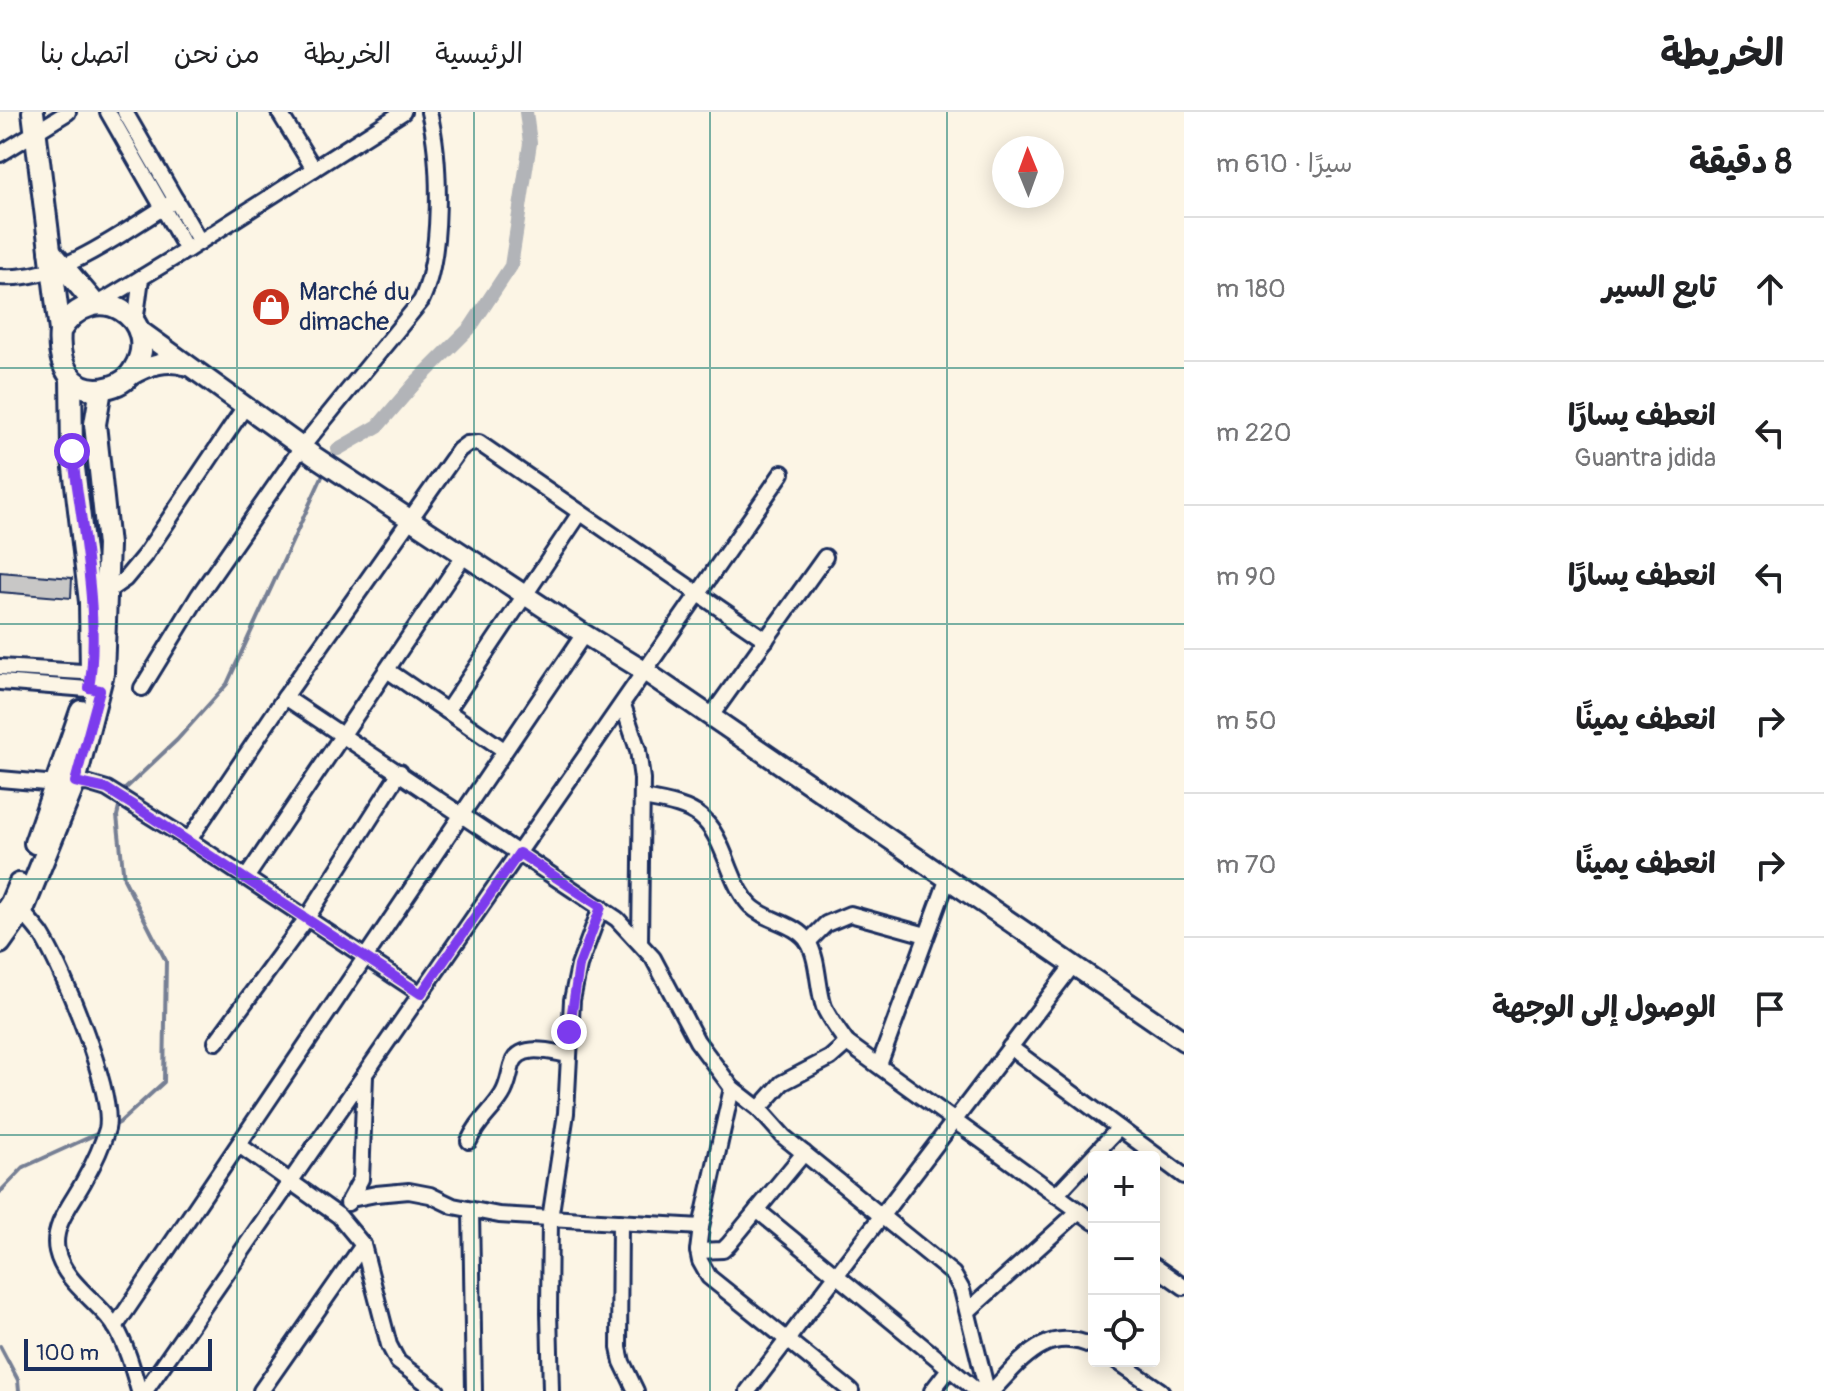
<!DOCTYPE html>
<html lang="ar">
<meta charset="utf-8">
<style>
body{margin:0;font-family:Pangolin,"Playpen Sans Arabic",sans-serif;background:#f2f2f2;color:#202124;direction:rtl}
.controls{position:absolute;right:24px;bottom:24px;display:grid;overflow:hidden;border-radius:8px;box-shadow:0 4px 20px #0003}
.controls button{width:72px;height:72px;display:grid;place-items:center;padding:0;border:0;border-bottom:2px solid #e0e0e0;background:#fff;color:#202124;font:40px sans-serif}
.compass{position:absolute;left:992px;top:24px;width:72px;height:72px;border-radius:50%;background:#fff;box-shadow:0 4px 20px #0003;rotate:359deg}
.scale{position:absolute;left:24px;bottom:20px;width:188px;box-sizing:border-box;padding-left:8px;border:4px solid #1b2f5e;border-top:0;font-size:22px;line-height:28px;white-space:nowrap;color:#1b2f5e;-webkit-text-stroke:6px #fcf5e5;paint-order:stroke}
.stop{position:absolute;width:24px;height:24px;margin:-18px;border:6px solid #7c3aed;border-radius:50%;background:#fff}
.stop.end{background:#7c3aed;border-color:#fff;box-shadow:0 2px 8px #0008}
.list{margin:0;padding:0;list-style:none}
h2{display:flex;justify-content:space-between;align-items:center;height:104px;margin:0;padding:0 32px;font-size:34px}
h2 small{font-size:26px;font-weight:400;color:#757577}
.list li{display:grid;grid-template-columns:52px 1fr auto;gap:24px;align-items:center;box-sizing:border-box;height:144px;padding:0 32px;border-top:2px solid #e0e0e0}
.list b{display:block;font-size:30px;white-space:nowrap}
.list p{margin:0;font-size:26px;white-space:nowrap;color:#757577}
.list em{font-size:26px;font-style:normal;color:#757577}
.icon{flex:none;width:44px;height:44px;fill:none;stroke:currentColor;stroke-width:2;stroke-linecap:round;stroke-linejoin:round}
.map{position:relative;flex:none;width:1184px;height:1279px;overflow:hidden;direction:ltr}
header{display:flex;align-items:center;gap:48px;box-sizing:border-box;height:112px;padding:0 40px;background:#fff;border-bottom:2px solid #e0e0e0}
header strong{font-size:38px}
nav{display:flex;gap:44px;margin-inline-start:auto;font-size:28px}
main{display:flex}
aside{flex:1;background:#fff}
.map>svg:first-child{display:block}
</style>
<header>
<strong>الخريطة</strong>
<nav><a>الرئيسية</a><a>الخريطة</a><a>من نحن</a><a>اتصل بنا</a></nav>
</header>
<main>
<aside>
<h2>8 دقيقة<small>سيرًا · 610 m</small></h2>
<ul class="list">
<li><svg class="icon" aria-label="ahead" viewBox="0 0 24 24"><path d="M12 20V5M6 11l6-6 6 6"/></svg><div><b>تابع السير</b></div><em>180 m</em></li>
<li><svg class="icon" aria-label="left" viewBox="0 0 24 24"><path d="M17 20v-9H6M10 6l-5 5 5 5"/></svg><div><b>انعطف يسارًا</b><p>Guantra jdida</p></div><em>220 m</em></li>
<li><svg class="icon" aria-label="left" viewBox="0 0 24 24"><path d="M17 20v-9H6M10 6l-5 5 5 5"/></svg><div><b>انعطف يسارًا</b></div><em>90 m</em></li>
<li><svg class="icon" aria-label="right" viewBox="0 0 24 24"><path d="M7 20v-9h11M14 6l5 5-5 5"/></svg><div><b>انعطف يمينًا</b></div><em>50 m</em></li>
<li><svg class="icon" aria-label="right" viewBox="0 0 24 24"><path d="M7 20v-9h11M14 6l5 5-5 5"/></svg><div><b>انعطف يمينًا</b></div><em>70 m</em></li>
<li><svg class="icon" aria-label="arrive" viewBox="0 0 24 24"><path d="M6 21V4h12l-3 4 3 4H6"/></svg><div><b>الوصول إلى الوجهة</b></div></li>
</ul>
</aside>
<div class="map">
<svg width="1184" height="1279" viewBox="0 0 1184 1279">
<rect width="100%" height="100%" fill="#fcf5e5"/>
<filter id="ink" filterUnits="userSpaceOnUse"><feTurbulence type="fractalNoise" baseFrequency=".0125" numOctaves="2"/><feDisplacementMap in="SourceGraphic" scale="16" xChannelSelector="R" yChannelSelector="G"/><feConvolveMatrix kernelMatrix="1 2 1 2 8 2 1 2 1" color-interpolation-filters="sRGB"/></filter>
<g filter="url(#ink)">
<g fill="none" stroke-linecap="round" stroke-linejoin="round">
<!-- stream -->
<g stroke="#767f94" stroke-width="4">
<polyline points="331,349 338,337"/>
<polyline points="111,1015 119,1011 164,970 166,849 124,767 117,704 123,679 177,628 227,572 326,356"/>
<polyline points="0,1080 24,1055 103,1019"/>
<polyline points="0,1234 18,1268 19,1279"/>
</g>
<!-- canal -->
<polyline stroke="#b2b4b8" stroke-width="14" points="338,337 378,314 416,270 470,216 511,154 530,31 526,0"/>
</g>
<!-- building -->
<polygon fill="#c8c7c6" stroke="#1b2f5e" stroke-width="2" points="0,460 72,466 71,486 0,480"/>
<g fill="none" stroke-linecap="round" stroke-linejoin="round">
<!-- minor casing -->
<g stroke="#1b2f5e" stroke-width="20">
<g id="minor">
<polyline points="108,0 187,138"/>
<polyline points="125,0 200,130"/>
<polyline points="279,0 314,57"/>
<polyline points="0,42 68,0"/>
<path d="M0,165C63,170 124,118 176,88"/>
<polyline points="98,192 187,138 403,0"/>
<polyline points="135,211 141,166"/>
<polyline points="102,483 125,467 145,443 246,293"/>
<polyline points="0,555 99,561"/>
<polyline points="387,558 504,638"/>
<polyline points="0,570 100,578"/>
<path d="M142,576L199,483L302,335L421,189C443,144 441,49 429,0"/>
<polyline points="285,585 617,807 653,846 697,929 732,976 759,997 784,1025 953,1162 962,1178 987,1279"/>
<polyline points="623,593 638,638 642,667 640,830"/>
<polyline points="447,599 580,401"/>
<polyline points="711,604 825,445"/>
<polyline points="0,667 57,672 87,671 107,677 189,728 421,882"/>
<path d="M643,686C701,696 709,702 730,757C735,770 741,784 751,794C766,809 796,811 808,830C819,848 817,875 824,895C830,908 839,920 847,931L1094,1110"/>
<polyline points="189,728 285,585 459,338 467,332 479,331 766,528"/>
<polyline points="246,766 465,442"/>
<path d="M16,795C25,802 34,813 41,822C62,855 115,981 107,1017C102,1034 94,1051 85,1067C74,1089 51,1113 57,1139C64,1171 100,1190 116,1216C127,1235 133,1258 139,1279"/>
<polyline points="808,830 826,812 850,802 926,823"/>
<polyline points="216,930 307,806 400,660"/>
<polyline points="1010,935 1184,1064"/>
<polyline points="879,953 948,766"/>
<polyline points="732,976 701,1115 698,1139 700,1149 709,1165 851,1279"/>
<polyline points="759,997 782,971 830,946 847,931"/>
<path d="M469,1029C478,1008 491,1001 502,983C508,974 509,963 512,953C519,930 551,940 569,943"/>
<polyline points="239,1033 339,1104 363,1133 389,1233 398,1250 437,1279"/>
<polyline points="1056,1083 1119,1016"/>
<polyline points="351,1087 376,1082 409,1079 430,1083 453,1094 499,1103 701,1115"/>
<polyline points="348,1091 361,1067 365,964"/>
<polyline points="471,1098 474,1279"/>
<polyline points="757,1098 977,1279"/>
<polyline points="620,1110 619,1236 622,1250 636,1279"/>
<polyline points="698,1139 723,1138 729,1132 804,1041"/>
<polyline points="1154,1154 1184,1175"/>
<polyline points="968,1199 1079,1099"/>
<polyline points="115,1215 584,522"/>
<polyline points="1117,1249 1161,1279"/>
<polyline points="145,1279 782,361"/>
<polyline points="261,1279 363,1133"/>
<polyline points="551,1279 549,1200 550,1107 566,1001 572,888 579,854 601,795"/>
<polyline points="748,1279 1073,853"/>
<polyline points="932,1279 949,1257"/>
<path d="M992,1279C1022,1248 1046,1212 1094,1235"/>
</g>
</g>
<!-- tertiary casing -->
<g stroke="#1b2f5e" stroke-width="24">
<g id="tertiary">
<polyline points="138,217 314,344 584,522 646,560 1184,929"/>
<path d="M130,264C149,253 167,247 188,254"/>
</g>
</g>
<!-- secondary casing -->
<g stroke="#1b2f5e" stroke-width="26">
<g id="secondary">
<path d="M33,0L60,219C57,251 71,286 110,275C121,272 129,266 134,257C164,209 95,161 60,219"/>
<polyline points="50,139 95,192"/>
<polyline points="71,265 72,339 90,490 91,560"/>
<polyline points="35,731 81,599"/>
<polyline points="0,807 11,791 19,772"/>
<polyline points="0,831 22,800 75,670 103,561 108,433 95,312 101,277"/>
</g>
</g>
<!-- minor -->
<use href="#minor" stroke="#fcf5e5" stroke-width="14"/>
<!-- tertiary -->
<use href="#tertiary" stroke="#fcf5e5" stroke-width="18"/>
<!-- secondary -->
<use href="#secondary" stroke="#fcf5e5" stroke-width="20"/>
</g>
</g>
<g fill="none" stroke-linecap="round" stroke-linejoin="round" filter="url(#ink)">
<!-- route -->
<path stroke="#7c3aed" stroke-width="10" d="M72,339C81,409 101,508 89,576L100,578L75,670L107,677L139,697L421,882L519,741L601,795L579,854L569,920"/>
</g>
<!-- grid -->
<path fill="none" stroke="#0f766e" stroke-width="2" stroke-opacity="0.55" d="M237,0V1279M474,0V1279M710,0V1279M947,0V1279M0,256H1184M0,512H1184M0,767H1184M0,1023H1184"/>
<!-- icons -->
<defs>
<g id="shop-disc" transform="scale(2)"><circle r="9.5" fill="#c8321e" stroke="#fcf5e5"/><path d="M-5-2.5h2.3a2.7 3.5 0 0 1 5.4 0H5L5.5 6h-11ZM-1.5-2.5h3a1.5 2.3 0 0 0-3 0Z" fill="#fff"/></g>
</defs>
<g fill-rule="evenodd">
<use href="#shop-disc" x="271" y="195"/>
</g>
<g text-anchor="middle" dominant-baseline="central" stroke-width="6" stroke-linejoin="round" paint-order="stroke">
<!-- poi labels -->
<g font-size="26" fill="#1b2f5e" stroke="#fcf5e5" text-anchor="start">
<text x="299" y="180">Marché du<tspan x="299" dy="30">dimache</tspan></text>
</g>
</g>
</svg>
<div class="controls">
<button>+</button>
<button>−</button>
<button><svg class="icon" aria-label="locate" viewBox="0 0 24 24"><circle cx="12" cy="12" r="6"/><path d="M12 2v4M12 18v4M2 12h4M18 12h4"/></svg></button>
</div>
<svg class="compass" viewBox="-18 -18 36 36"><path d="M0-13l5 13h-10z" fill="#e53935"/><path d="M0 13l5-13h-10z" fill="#757577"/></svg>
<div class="scale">100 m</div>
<div class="stop" style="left:72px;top:339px"></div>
<div class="stop end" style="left:569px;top:920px"></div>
</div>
</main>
